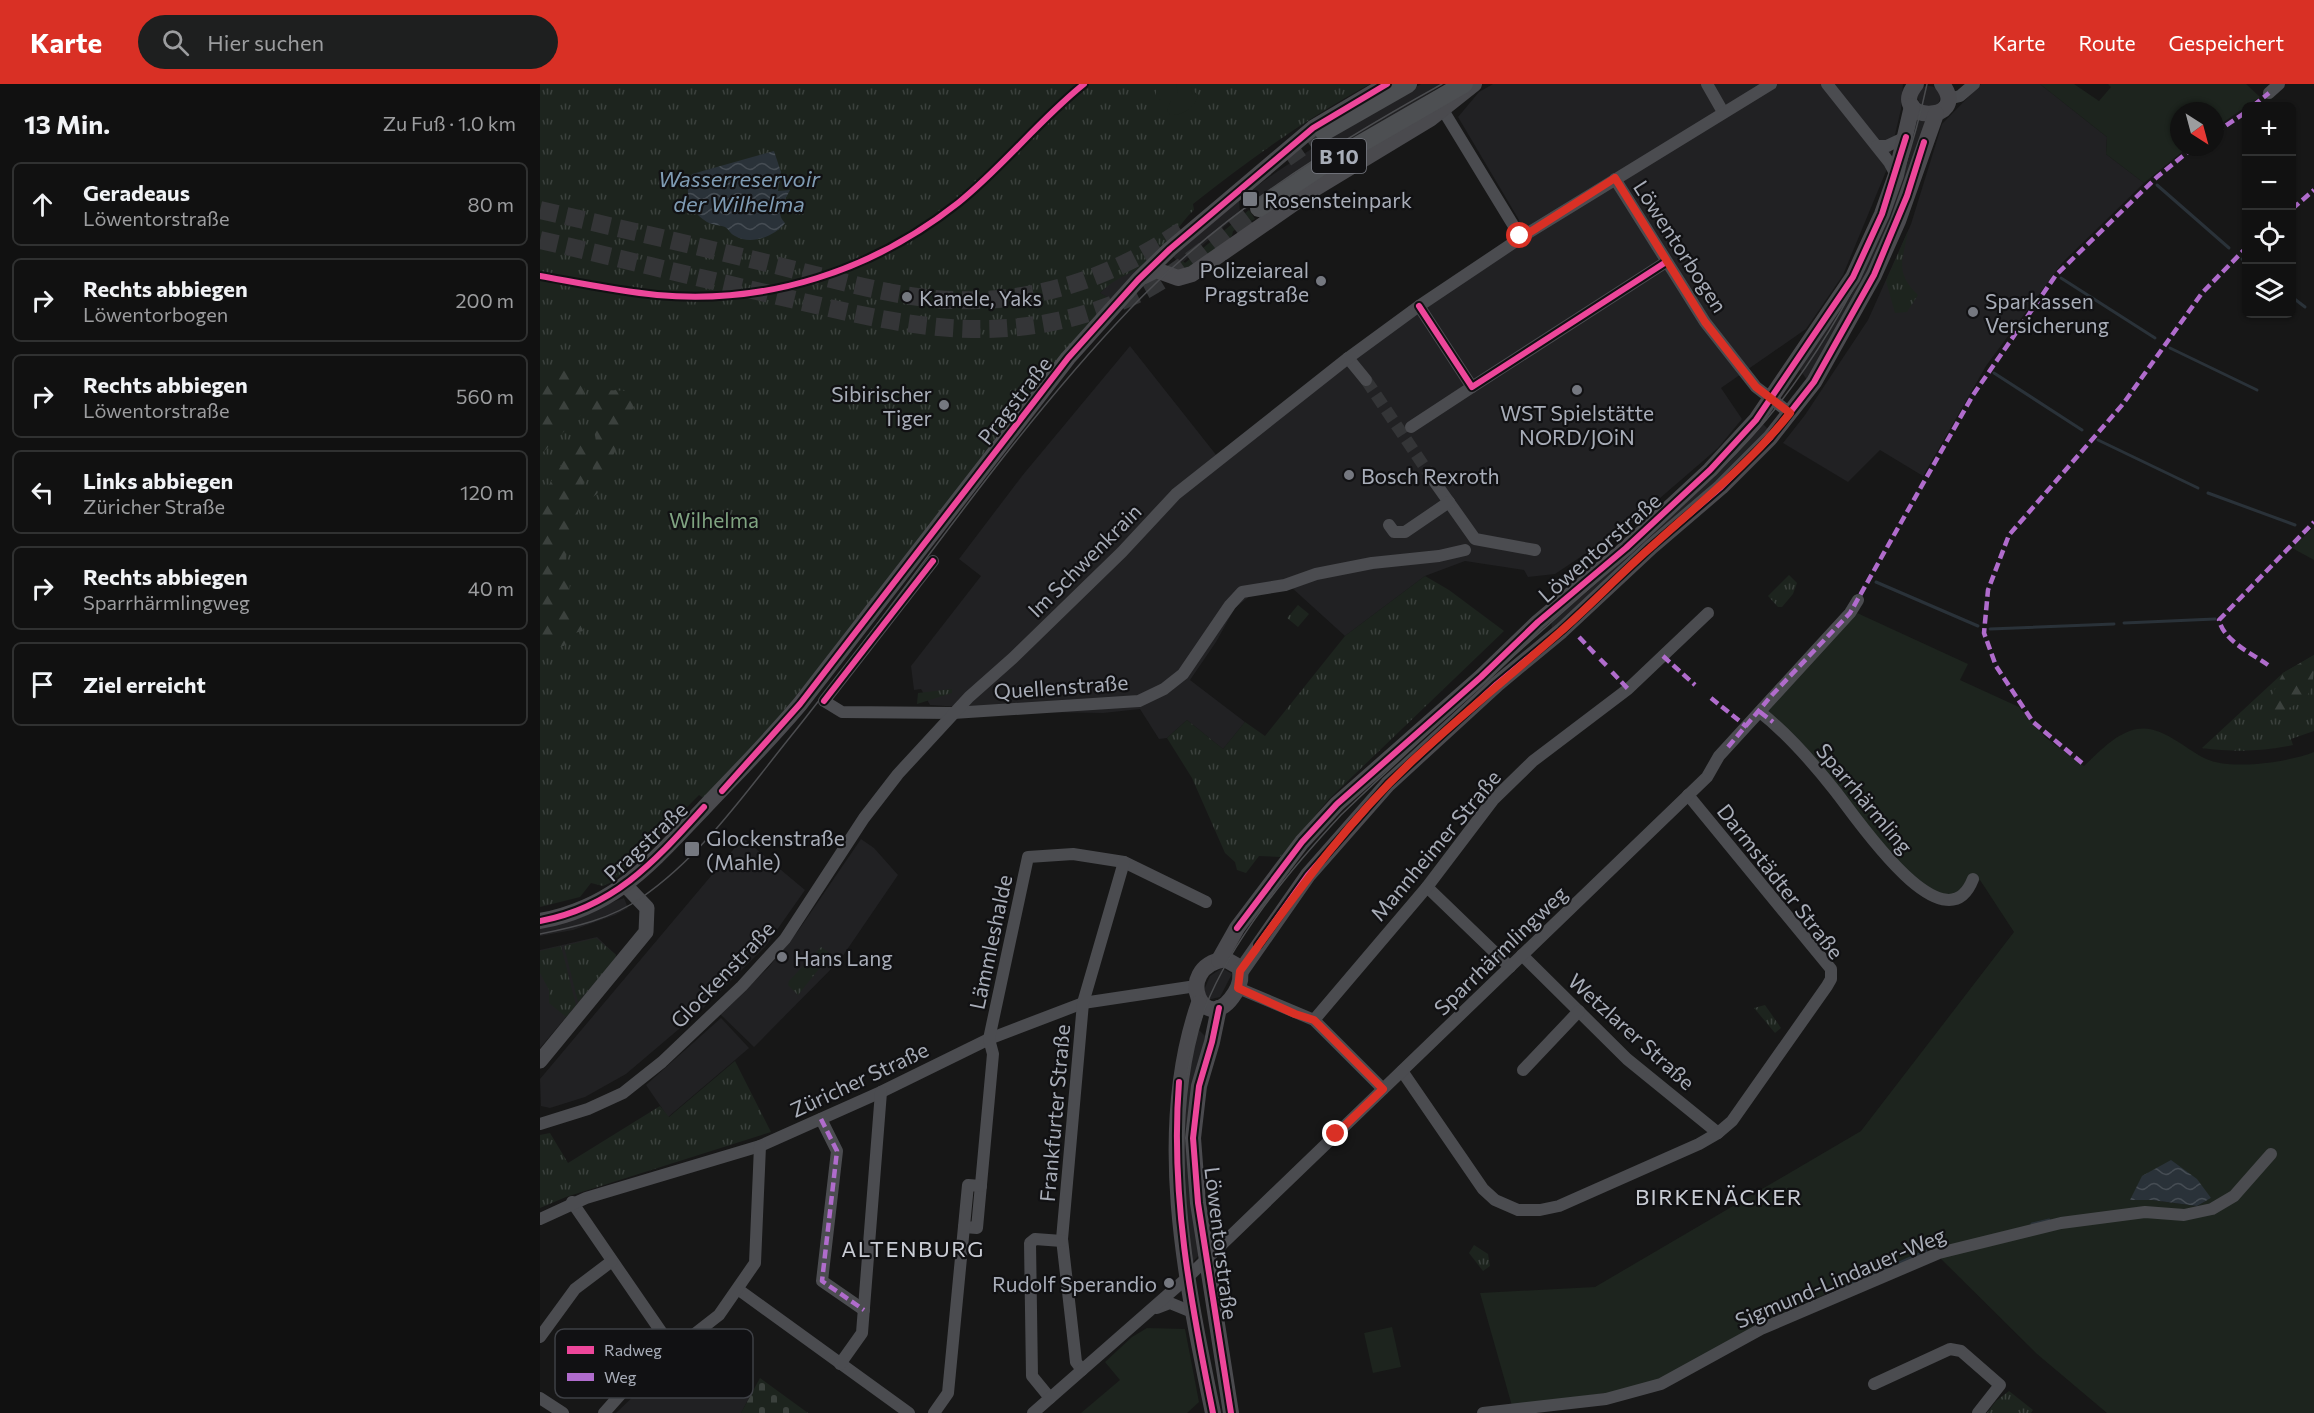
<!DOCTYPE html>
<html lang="de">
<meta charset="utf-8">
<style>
body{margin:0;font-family:Commissioner,sans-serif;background:#1e1f1f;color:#f1f3f6}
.controls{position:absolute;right:18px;top:18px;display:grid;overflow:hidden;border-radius:9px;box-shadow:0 2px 4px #0004}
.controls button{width:54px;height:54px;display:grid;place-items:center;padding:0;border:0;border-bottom:2px solid #303131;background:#111;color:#f1f3f6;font:30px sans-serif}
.compass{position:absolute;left:1630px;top:18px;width:54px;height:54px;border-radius:50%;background:#111;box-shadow:0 2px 4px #0004;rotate:144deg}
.stop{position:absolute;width:18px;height:18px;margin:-14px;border:4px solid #d93025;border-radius:50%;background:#fff}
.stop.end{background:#d93025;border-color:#fff;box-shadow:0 2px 6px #0008}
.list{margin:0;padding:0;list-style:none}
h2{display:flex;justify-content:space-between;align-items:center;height:78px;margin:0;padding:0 24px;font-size:26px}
h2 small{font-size:20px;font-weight:400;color:#9c9d9f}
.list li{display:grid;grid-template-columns:39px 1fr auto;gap:18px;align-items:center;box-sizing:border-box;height:84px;margin:0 12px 12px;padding:0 12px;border:2px solid #303131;border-radius:9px}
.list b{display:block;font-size:22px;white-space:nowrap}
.list p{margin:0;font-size:20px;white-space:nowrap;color:#9c9d9f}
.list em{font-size:20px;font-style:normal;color:#9c9d9f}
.icon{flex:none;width:33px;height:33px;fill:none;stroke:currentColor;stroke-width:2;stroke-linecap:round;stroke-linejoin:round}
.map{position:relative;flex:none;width:1774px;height:1329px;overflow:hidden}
header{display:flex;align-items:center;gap:36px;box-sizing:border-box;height:84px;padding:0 30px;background:#d93025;color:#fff}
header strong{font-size:28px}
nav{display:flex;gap:33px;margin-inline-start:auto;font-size:21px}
.search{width:420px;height:54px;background:#1e1f1f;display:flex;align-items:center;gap:15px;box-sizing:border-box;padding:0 21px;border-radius:33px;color:#9c9d9f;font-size:22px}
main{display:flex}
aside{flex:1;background:#111}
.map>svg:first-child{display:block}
</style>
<header>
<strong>Karte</strong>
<div class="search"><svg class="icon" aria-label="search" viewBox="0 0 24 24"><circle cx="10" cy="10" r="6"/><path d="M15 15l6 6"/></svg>Hier suchen</div>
<nav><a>Karte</a><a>Route</a><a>Gespeichert</a></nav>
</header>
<main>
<aside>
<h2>13 Min.<small>Zu Fuß · 1.0 km</small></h2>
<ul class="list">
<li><svg class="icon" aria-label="ahead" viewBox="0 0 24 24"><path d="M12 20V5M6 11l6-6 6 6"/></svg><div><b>Geradeaus</b><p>Löwentorstraße</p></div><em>80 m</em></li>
<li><svg class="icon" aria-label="right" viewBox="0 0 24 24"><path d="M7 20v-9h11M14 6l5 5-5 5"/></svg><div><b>Rechts abbiegen</b><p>Löwentorbogen</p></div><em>200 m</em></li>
<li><svg class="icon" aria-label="right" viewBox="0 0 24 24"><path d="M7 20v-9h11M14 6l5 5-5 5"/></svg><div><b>Rechts abbiegen</b><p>Löwentorstraße</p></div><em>560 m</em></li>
<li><svg class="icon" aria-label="left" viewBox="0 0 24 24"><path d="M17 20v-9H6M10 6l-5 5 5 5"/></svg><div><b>Links abbiegen</b><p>Züricher Straße</p></div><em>120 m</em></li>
<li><svg class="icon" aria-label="right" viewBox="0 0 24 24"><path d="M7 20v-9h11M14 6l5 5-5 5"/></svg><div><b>Rechts abbiegen</b><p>Sparrhärmlingweg</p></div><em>40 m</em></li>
<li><svg class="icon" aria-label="arrive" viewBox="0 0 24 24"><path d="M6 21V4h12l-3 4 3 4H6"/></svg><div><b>Ziel erreicht</b></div></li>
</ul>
</aside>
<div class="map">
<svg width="1774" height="1329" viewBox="0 0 1774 1329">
<defs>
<pattern id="grass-tufts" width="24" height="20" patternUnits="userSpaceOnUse" patternTransform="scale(1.5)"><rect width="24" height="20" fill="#1d241e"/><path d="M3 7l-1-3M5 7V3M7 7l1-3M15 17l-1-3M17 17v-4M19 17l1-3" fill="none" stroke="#3b413d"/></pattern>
<pattern id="forest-firs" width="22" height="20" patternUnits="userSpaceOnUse" patternTransform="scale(1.5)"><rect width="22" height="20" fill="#1d241e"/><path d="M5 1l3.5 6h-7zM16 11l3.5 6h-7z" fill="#3b413d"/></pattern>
<pattern id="cemetery-stones" width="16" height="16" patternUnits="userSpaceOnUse" patternTransform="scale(1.5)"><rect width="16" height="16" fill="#1d241e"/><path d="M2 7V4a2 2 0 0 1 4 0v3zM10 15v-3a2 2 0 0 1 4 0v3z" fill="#3b413d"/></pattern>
<pattern id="water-waves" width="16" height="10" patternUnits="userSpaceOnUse" patternTransform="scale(1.5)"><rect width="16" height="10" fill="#2a3239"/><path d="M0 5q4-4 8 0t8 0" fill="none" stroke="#464d54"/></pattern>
</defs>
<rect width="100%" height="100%" fill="#171717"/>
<!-- built -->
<g fill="#212123">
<polygon points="881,0 904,0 705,126 703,112 738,87 785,56"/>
<polygon points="953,0 1363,0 1361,25 1347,85 1303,191 1266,245 1181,304 1202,335 1178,364 1090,440 1015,490 988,493 984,486 925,477 885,492 805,552 751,503 711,511 695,524 676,558 650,596 705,638 683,665 647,636 627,654 619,655 600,625 563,629 496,628 390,621 381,605 374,606 371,582 441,492 419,475 482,392 590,262 677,372 981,149 979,136 918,33 939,8"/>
<polygon points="1441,0 1500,0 1567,53 1566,70 1604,99 1522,179 1446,282 1383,392 1340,366 1308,398 1243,359 1265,331 1328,236 1371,140 1402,40"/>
<circle cx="1389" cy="13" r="11"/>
<polygon points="1375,31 1388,36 1341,171 1267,296 1259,284 1294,235"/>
<polygon points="699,116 700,129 636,184 632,180 636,176 633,172"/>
<polygon points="608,179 572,216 560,209 575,194"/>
<polygon points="1221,338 1228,345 1209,367 1012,547 1011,535"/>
<polygon points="203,754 265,806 225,863 159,928 86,990 45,1013 10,1024 1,1022 0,995"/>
<polygon points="321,755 334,764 358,791 300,876 214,963 180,930 228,884 258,847"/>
<polygon points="84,814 88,824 75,831 33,846 0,852 0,843"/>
<polygon points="57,853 76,871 75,875 0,964 0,866"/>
<polygon points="682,884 692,890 680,913 667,916 664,906 670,892"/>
<polygon points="181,934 209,964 128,1033 106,1001"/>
<polygon points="656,943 665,952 659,985 659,1171 650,1181 639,1044"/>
<polygon points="155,1261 172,1286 210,1312 201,1329 76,1329 119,1288"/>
</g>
<!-- grass -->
<g fill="url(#grass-tufts)">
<path d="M0,0H830C766,35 711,74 653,120L654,126C636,142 629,165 608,179C590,191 577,192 560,209L571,215L225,651L165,715L159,711L74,797L63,802L51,799L40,813L0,823Z"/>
<polygon points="709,126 715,135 693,147 692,152 643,190 633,186 643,177 645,179"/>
<path d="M1368,147C1363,176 1354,188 1378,211L1367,228L1355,229L1346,197Z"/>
<polygon points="1249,491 1257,499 1253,510 1242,523 1238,523 1228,512"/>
<polygon points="885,492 909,506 964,547 789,715 740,773 719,772 706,789 697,786 695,778 685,769 652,694 627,654 647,636 683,665 705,638 725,652 805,552"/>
<polygon points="758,521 769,530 758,543 747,534"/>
<path d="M1774,571V647L1751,655L1753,661C1722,668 1693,668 1662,664L1743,589Z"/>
<polygon points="412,605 412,609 377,620 378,609"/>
<polygon points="56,854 76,871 75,875 38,918 24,862"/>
<polygon points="21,862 36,921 26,933 9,919 9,906 0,889 0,867"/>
<polygon points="281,863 291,870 258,911 248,901 249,897"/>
<polygon points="1225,921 1241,944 1235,949 1214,924"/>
<polygon points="195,977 231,1048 26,1113 0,1124 0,1051 10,1049 28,1079 120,1022 129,1033"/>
<polygon points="934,1161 948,1170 950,1182 943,1187 929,1169"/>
<polygon points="1469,1307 1493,1326 1491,1329 1447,1329 1456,1317"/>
</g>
<!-- forest -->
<g fill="url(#forest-firs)">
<polygon points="0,282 21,283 42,295 46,314 43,329 0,371"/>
<path d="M63,306L94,307L99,310L57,410L48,416L46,414C49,398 57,373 56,358C55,343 43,318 63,306Z"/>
<polygon points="45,341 50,348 51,366 36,439 25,474 30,497 29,513 43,547 30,550 24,562 0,562 0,416"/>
<path d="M1774,571C1774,620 1768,613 1727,635L1730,615L1743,589Z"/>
</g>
<!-- cemetery -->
<polygon fill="url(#cemetery-stones)" points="220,1294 268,1329 201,1329"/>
<!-- garden -->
<g fill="#1d241e" fill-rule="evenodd">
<path d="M616,0H636L638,9L645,3H651L658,12C655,23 642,32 630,31L627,26L631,17H622L616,12Z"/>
<polygon points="1500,0 1534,0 1559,17 1571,3 1568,0 1706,0 1720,13 1675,44 1675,27 1639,27 1639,63 1648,63 1604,99 1566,70 1567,53"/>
<polygon points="1774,443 1774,476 1752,464"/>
<path d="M1315,528L1428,580L1420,596L1479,623L1506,654L1544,682C1559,668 1576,649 1597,645C1622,640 1647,667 1669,676C1694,686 1749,678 1774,668V1329H1567L1497,1270L1390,1164L1218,1240L1135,1288L1095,1305L972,1322L940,1209L1055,1203L1321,1047L1474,848L1440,796L1411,813L1400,812L1352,777L1262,663L1226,625ZM1671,1114L1657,1122L1612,1116H1591Z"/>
<polygon points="852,1243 861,1283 833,1289 824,1249"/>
<polygon points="607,1244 645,1245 659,1318 647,1329 541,1329 580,1296 565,1278 592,1253"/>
</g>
<!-- water -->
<g fill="url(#water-waves)">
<path d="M234,67L241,88L238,107L250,106C244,118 234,128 245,139C235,152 211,162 195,152C190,150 189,145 185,143C179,141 172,141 167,138C149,127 143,108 152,90Z"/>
<polygon points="1631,1076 1657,1095 1671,1114 1657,1122 1612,1116 1590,1116 1602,1092"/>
</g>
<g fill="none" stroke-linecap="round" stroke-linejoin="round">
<!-- stream -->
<g stroke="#2a3239" stroke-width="3">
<polyline points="1617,101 1689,164"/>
<polyline points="1702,175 1706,178"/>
<polyline points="1521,194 1615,254"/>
<polyline points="1752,213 1765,223"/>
<polyline points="1630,264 1717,306"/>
<polyline points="1454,289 1542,346"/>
<polyline points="1558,356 1658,404"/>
<polyline points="1668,409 1755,441"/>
<polyline points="1336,498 1438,542"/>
<polyline points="1584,539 1675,535"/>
<polyline points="1450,545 1574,540"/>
<polyline points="1492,1140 1509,1136"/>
<polyline points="1300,1205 1386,1167"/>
</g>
<!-- minor-tunnel -->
<polyline stroke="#343537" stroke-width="12" stroke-dasharray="12 6" stroke-linecap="butt" points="826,296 894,397"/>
<!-- primary-tunnel -->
<g stroke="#343537" stroke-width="18" stroke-dasharray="18 9" stroke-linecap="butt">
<polyline points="746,74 784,48"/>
<path d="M0,126C78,144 157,162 235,181C285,193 335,208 386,214C481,225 569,197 647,143"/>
<path d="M0,156C74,173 147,191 221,208C354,239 461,271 593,212C639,191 678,153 719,124"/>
</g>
<!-- minor -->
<g stroke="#4b4c50" stroke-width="12">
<polyline points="1167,0 1183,28"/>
<polyline points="1287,0 1349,78 1356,91"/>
<polyline points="1729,9 1739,0"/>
<polyline points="1408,15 1420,12 1434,0"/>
<polyline points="903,26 981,154"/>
<polyline points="1337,62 1347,62 1366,53"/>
<polyline points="1075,95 1165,238 1216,303 1250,329"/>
<polyline points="879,222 932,303 1126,178"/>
<polyline points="808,274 826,296"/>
<polyline points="871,343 932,303"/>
<polyline points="894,397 935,455 995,466"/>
<polyline points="849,441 854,448 865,448 909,418"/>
<polyline points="393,477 284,617 302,628 413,629 599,617 624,605 643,590 690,521 702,508 745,501 776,490 832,479 899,472 925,466"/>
<path d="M1220,628C1248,650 1274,680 1296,708C1315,732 1405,867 1433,795"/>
<polyline points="887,803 970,883"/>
<polyline points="982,871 1087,975 1178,1049"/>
<polyline points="698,904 774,936 843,1005"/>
<polyline points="774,936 887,803 953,716 993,677 1088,605 1168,529"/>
<polyline points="983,986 1039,927"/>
<polyline points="862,987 943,1105 955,1116 978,1126 1000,1126 1019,1122 1159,1060 1178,1049 1192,1037 1287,902 1291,895 1291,885 1148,711"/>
<polyline points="281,1035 297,1067 282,1197 324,1226"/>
<polyline points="0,1040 48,1025 83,1009 122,978 202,902 245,855 324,734 358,690 429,613 473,574 582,468 636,410 808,274 879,222 985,151 1231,0"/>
<polyline points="32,1118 133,1265"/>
<polyline points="0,1135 46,1114 220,1062 341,1008 449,955 543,919 656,902"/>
<polyline points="424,1143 437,1144 453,970 449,955 488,773 533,770 584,778 666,818"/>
<polyline points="199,1206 369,1329"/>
<polyline points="617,1224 630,1219 652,1228"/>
<polyline points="0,1253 35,1205 72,1177"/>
<polyline points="300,1280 322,1249 341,1008"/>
<polyline points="542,1286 536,1278 522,1155 543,919 584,778"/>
<polyline points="1334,1300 1410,1265 1421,1267 1460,1301 1438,1329"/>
<polyline points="0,1314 23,1329"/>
<polyline points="510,1314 492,1292 490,1159 495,1155 522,1157"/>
<polyline points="64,1329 88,1302 179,1231 215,1179 220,1062"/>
<polyline points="394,1329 408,1309 428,1101 441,1102"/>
<polyline points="493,1329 648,1193 1167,693 1179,672 1310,529 1318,516"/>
<polyline points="943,1329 1066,1315 1121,1300 1221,1245 1399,1169 1521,1139 1605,1128 1644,1131 1672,1125 1694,1112 1731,1070"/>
</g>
<!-- tertiary -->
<polyline stroke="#4b4c50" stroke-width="15" points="0,977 106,848 107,824 86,802"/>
<!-- secondary -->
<g stroke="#4a4a4e" stroke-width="16">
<path d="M1376,0C1345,39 1432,40 1402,0"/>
<polyline points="604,192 616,186 638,194 652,190 776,104 890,35 934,0"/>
<path d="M0,837C76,823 112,778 163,725C196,690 229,657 260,620L528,274L598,196L630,165L773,44L847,0"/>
<path d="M685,875L699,883C702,892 700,901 695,909C665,957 631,884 685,875Z"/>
<polyline points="679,876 697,844 762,758 797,720 941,593 998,538 1086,464 1170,386 1216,336 1313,193 1342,130 1356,91 1372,22"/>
<polyline points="701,887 768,791 848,700 957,600 1021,547 1111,463 1181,403 1230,354 1274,298 1334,191 1358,137 1396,30"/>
<path d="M659,919C614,1048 646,1198 673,1329"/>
<polyline points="679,924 672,958 659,1002 653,1054 658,1119 691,1329"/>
</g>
<!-- primary -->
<g stroke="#4d4f52" stroke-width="18">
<polyline points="784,48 868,0"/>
<polyline points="719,124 782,82 924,0"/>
</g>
<!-- tram -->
<g stroke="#4b4c4f" stroke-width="1.5">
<path d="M0,850C35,843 71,835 101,814C161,773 206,708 251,652C364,511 465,356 590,225C682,129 787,64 902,0"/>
<path d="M678,1329C655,1203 617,1047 665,924C692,855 751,785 801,731C893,642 990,558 1085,472C1138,424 1195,377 1239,320C1312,225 1362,117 1387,0"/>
</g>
<!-- quiet -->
<g stroke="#b06ccc" stroke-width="4.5" stroke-dasharray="9 4.5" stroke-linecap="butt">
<polyline points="1713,22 1729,9"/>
<polyline points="1675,49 1706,28"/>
<polyline points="1752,125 1774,106"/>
<polyline points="1039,553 1056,571"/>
<polyline points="1123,572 1155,601"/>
<polyline points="1060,575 1069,584"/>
<path d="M1728,581C1711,569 1684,557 1679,536L1774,438"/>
<polyline points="1072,588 1088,605"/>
<polyline points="1171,614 1207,643"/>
<polyline points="1220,628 1233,638"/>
<polyline points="1188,663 1232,611 1310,529 1433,311 1516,191 1617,93 1654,63"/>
<polyline points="1542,679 1493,638 1456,582 1444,549 1448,506 1469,451 1583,320 1662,209 1706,164"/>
<polyline points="281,1035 297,1067 282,1197 324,1226"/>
</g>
<!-- cycleway casing -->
<g stroke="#111113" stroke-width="10">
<g id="cycleway">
<path d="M0,192C39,199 78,207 117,211C227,221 332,187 418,119C463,83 499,36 544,0"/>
<polyline points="879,222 932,303 1126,178"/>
<polyline points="284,617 393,477"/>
<polyline points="182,707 260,620 528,274 598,196 630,165 773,44 847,0"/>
<path d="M0,837C75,823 115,777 164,723"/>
<polyline points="697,844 762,758 797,720 941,593 998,538 1086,464 1170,386 1216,336 1313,193 1342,130 1366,53"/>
<polyline points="718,861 768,791 848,700 957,600 1021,547 1111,463 1181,403 1230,354 1274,298 1334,191 1367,112 1384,58"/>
<polyline points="679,924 672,958 659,1002 653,1054 658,1119 691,1329"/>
<path d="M639,998C630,1110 651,1220 673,1329"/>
</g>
</g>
<!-- cycleway -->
<use href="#cycleway" stroke="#ed469a" stroke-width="6"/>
</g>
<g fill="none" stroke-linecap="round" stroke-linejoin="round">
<!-- route -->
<path stroke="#d93025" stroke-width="8" d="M796,1050L843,1005L774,936L755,930L698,904L700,887C754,813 803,742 870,679C918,634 970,592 1020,548C1051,521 1079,491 1110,464C1160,418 1207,383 1250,329L1216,303L1165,238L1075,94L981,154L980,152"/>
</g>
<!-- markers -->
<g fill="#757880" stroke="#111113" stroke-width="2">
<rect x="702" y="107" width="16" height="16" rx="3"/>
<circle cx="781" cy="197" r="6"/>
<circle cx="367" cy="213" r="6"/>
<circle cx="1433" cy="228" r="6"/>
<circle cx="1037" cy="306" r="6"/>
<circle cx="404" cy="321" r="6"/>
<circle cx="809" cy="391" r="6"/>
<rect x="144" y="757" width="16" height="16" rx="3"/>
<circle cx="242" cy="873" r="6"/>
<circle cx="629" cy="1199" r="6"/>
</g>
<g text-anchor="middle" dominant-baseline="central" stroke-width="4.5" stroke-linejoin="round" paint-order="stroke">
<!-- shield labels -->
<rect fill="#111113" stroke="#7b7e86" stroke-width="1.5" x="772" y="55" width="54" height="34" rx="4.5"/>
<g font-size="20" font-weight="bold" fill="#a8adb8">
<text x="799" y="72">B 10</text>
</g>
<!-- poi labels -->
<g font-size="21" fill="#a8adb8" stroke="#111113" text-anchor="start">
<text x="724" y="115">Rosensteinpark</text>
<text x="769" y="185" text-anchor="end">Polizeiareal<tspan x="769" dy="24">Pragstraße</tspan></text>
<text x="379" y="213">Kamele, Yaks</text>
<text x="1445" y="216">Sparkassen<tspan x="1445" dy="24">Versicherung</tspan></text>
<text x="392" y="309" text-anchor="end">Sibirischer<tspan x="392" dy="24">Tiger</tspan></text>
<text x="1037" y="328" text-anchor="middle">WST Spielstätte<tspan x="1037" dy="24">NORD/JOiN</tspan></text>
<text x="821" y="391">Bosch Rexroth</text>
<text x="166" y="753">Glockenstraße<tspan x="166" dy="24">(Mahle)</tspan></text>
<text x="254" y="873">Hans Lang</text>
<text x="617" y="1199" text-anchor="end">Rudolf Sperandio</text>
</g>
<!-- street labels -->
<g font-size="21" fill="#a8adb8" stroke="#111113">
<text transform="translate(1141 162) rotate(57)">Löwentorbogen</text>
<text transform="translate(474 316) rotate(-52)">Pragstraße</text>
<text transform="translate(1059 463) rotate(-41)">Löwentorstraße</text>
<text transform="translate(544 476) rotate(-45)">Im Schwenkrain</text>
<text transform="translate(521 602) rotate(-4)">Quellenstraße</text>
<text transform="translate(1325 714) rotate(50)">Sparrhärmling</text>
<text transform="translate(105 757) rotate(-43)">Pragstraße</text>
<text transform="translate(895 761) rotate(-50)">Mannheimer Straße</text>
<text transform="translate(1241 797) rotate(52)">Darmstädter Straße</text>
<text transform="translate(450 858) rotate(-78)">Lämmleshalde</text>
<text transform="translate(960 866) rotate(-44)">Sparrhärmlingweg</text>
<text transform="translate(182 890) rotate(-46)">Glockenstraße</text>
<text transform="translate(1092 947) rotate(42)">Wetzlarer Straße</text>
<text transform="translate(319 995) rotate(-25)">Züricher Straße</text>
<text transform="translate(514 1029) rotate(-85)">Frankfurter Straße</text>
<text transform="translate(682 1159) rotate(83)">Löwentorstraße</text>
<text transform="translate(1300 1193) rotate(-23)">Sigmund-Lindauer-Weg</text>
</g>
<!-- park labels -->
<g font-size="21" fill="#7fa381" stroke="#111113">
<text x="174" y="435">Wilhelma</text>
</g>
<!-- water labels -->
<g font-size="22" font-style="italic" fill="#7f9bb3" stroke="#111113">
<text x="199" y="94">Wasserreservoir<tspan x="199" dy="25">der Wilhelma</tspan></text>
</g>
<!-- neighbourhood labels -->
<g font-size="22" letter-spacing="1.5" fill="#c9ccd4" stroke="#111113">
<text x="1179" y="1112">BIRKENÄCKER</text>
<text x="373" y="1164">ALTENBURG</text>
</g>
</g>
<!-- legend -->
<rect x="15" y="1245" width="198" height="69" rx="9" fill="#111113" stroke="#3e4045" stroke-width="1.5"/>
<rect x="27" y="1262" width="27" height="8" fill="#ed469a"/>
<rect x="27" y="1289" width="27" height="8" fill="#b06ccc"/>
<g font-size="16" fill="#a8adb8">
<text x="64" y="1272">Radweg</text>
<text x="64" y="1299">Weg</text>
</g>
</svg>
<div class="controls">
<button>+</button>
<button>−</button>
<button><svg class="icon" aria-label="locate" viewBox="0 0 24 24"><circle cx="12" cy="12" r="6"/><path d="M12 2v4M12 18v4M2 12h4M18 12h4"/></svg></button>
<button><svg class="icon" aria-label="layers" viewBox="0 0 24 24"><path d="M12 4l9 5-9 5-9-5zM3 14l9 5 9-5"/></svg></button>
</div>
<svg class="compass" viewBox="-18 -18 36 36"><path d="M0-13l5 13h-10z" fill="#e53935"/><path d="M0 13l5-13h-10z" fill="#9c9d9f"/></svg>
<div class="stop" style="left:980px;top:152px"></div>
<div class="stop end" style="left:796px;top:1050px"></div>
</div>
</main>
